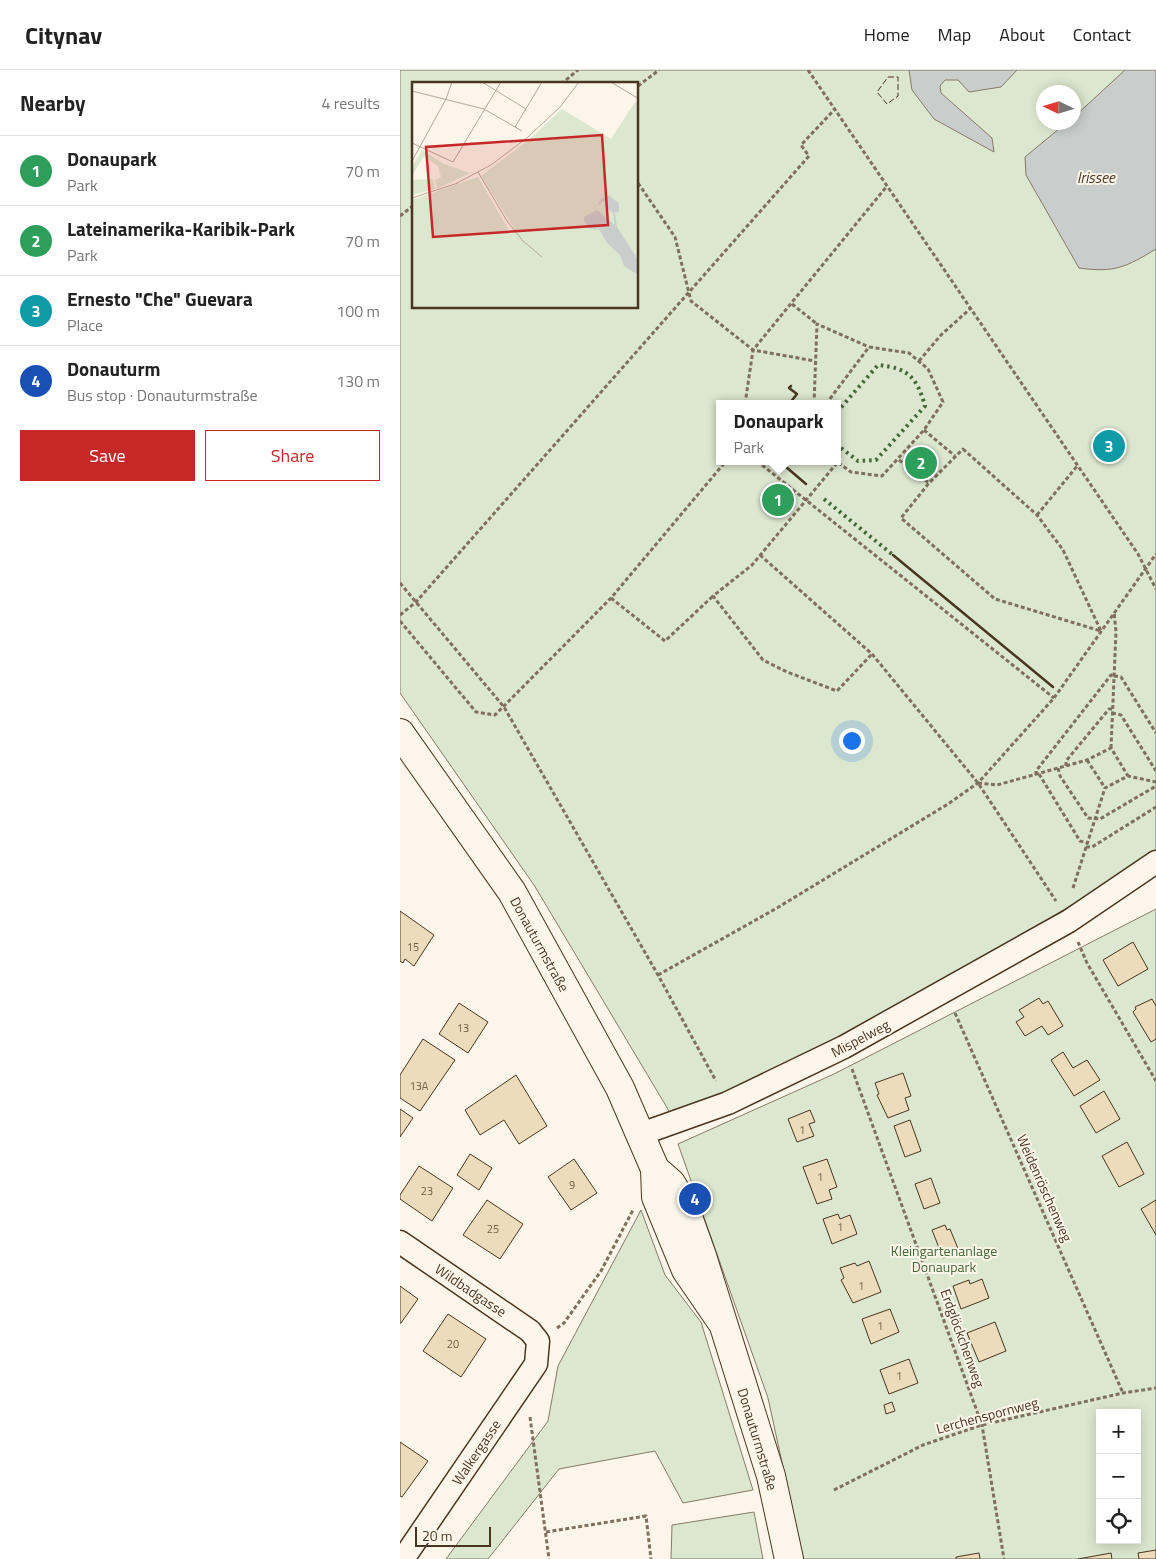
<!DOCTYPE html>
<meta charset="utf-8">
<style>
body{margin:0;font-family:"Titillium Web",sans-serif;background:#f6f6f6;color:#222}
.controls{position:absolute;right:15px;bottom:15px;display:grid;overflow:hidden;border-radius:0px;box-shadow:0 2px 12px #0003}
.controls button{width:45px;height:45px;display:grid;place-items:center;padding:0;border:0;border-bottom:1px solid #e0e0e0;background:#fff;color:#222;font:25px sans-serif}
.compass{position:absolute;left:636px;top:15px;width:45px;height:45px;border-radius:50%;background:#fff;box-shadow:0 2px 12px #0003;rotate:274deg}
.scale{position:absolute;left:15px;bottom:12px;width:76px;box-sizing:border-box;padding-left:5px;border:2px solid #4a3520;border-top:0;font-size:14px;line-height:18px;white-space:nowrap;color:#4a3520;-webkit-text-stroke:4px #fbf6e9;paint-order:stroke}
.you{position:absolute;left:451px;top:670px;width:18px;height:18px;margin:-12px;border:4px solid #fff;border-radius:50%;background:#1a73e8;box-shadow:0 0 0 8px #1a73e833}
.badge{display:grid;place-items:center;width:32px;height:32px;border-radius:50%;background:#c62828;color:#fff;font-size:16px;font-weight:700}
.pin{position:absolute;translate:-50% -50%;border:2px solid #fff;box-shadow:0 1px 5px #0006}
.popup{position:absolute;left:316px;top:330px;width:125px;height:65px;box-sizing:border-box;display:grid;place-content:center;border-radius:0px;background:#fff;filter:drop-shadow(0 1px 4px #0005);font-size:16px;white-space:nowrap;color:#767676}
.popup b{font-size:19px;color:#222}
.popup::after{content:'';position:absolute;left:50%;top:100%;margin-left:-10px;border:10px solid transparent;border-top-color:#fff}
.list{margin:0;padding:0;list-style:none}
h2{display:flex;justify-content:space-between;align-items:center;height:65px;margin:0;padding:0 20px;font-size:21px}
h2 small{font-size:16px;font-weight:400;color:#767676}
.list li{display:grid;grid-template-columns:32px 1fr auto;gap:15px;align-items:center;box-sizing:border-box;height:70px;padding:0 20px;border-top:1px solid #e0e0e0}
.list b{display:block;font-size:19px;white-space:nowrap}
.list p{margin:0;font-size:16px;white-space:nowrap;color:#767676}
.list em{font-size:16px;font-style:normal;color:#767676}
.actions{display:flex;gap:10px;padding:15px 20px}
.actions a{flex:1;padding:11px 0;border:1px solid #c62828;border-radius:0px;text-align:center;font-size:18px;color:#c62828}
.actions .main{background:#c62828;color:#fff}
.icon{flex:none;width:28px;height:28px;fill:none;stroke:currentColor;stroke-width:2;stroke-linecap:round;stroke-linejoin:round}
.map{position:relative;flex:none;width:756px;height:1489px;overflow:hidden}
header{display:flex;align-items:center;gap:30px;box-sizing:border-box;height:70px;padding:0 25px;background:#fff;border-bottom:1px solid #e0e0e0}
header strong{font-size:24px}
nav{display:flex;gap:28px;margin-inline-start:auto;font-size:18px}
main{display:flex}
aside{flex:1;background:#fff}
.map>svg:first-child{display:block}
</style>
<header>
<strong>Citynav</strong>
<nav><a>Home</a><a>Map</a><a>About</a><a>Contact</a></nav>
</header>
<main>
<aside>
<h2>Nearby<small>4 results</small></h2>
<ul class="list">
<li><span class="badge" style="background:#2e9e5b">1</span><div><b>Donaupark</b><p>Park</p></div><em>70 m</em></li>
<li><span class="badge" style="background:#2e9e5b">2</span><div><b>Lateinamerika-Karibik-Park</b><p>Park</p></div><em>70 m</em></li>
<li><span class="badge" style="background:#0f9aa8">3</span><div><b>Ernesto &quot;Che&quot; Guevara</b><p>Place</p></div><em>100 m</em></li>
<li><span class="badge" style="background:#1a4fb4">4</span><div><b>Donauturm</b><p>Bus stop · Donauturmstraße</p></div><em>130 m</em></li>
</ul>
<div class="actions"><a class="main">Save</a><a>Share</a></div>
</aside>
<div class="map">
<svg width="756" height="1489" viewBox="0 0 756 1489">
<rect width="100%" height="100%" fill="#fbf6e9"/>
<!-- green -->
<g fill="#dce7d0" stroke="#887966" fill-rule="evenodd">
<path d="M0,0H756V800L745,790L451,970L272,1046L134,815L0,623ZM14,14H238V238H14ZM644,22H674V52H644ZM319,334H437V391H319Z"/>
<path d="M756,839V1489H403L368,1328L278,1074L434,1004ZM700,1343H737V1470H700Z"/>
<polygon points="241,1140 265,1205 301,1252 353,1420 283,1433 255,1381 159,1399 88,1489 46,1489 148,1351 158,1296"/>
<polygon points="354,1442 363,1489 271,1489 272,1455"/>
</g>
<!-- water -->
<g fill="#c9cecd" stroke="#887966">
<polygon points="509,0 617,0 601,17 569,22 558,10 545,10 540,16 541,23 592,68 594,82 534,49 512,20"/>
<path d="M725,0H756V179C726,197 715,203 679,198L626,105L625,87L666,53L674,52V47Z"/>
</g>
<!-- building -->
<g fill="#ecdcbc" stroke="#4a3520">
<polygon points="0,841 34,865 14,896 5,889 3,893 0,891"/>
<polygon points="733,872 748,899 718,916 703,890"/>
<polygon points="639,928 643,934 648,931 663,956 648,965 642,956 625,966 616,952 624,947 619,940"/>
<polygon points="752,929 756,936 756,969 751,972 733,942 736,939 735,937"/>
<polygon points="59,933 88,952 68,983 39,964"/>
<polygon points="23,969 55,990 20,1041 0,1028 0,1005"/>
<polygon points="663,982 673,998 687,990 700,1010 674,1026 651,990"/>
<polygon points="503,1003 511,1026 505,1028 509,1040 488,1048 477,1025 479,1024 475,1013"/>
<polygon points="116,1005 147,1056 119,1074 104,1050 80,1065 65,1040"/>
<polygon points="704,1021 720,1049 696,1063 680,1036"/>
<polygon points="0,1039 13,1048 0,1067"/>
<polygon points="410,1040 415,1052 409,1054 414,1066 397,1072 388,1049"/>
<polygon points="510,1050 521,1081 505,1087 494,1056"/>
<polygon points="727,1072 744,1104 719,1117 702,1086"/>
<polygon points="70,1084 92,1098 79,1120 57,1105"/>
<polygon points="174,1089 197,1123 171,1140 148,1107"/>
<polygon points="427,1089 437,1117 429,1120 432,1129 417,1134 403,1097"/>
<polygon points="19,1096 53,1118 32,1151 0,1129 0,1125"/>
<polygon points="531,1108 540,1133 524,1139 515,1114"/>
<polygon points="87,1130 123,1154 100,1189 63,1165"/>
<polygon points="756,1130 756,1165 741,1139"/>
<polygon points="438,1144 440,1149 450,1145 457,1164 432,1174 423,1149"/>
<polygon points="545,1155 547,1160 550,1159 559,1181 543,1188 532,1160"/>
<polygon points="469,1191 481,1222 453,1233 441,1210 444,1208 440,1198 455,1193 457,1196"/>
<polygon points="582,1209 589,1228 561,1239 553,1216 569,1210 570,1214"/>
<polygon points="0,1216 18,1229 1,1253 0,1253"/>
<polygon points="490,1239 499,1262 471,1274 462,1249"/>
<polygon points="48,1244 86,1269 61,1307 23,1281"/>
<polygon points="595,1252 606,1281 579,1292 567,1263"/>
<polygon points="509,1289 518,1313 489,1324 480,1300"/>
<polygon points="492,1332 495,1341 486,1344 484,1335"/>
<polygon points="0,1372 28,1391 2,1427 0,1426"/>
<polygon points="756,1480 756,1489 739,1489 738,1483"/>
<polygon points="579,1483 580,1489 556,1489 556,1487"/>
<polygon points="711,1483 712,1489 678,1489"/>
</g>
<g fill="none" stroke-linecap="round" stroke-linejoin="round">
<!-- minor casing -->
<g stroke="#4a3520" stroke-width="25">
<g id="minor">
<polyline points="241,1064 328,1033 444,977 669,851 756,792"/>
<polyline points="0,1172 130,1261 138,1271 136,1294 3,1489"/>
</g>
</g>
<!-- secondary casing -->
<g stroke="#4a3520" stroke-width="30">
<g id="secondary">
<polyline points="0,663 112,822 220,1018 255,1099 256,1127 286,1200 321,1251"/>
<polyline points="255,1099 271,1113 283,1133 302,1186 371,1406 389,1489"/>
</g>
</g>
<!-- path -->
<g stroke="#7f6f5c" stroke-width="3" stroke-dasharray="4 2.5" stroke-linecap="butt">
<polyline points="408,0 738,484 756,519"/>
<polyline points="161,14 178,0"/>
<polyline points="238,16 259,0"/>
<polyline points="238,113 275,167 291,231 353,280 415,291"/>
<polyline points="0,146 14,135"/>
<polyline points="392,234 417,254"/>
<polyline points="519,291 541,265 571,238"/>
<polyline points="345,334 353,280 487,116"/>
<polyline points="414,334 417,254 469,277"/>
<polyline points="426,334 469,277 509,283 528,299 543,332 524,360 482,406 451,402 436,391"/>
<polyline points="524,360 555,386"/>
<polygon points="563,379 637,445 663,480 701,561 595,529 501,448 529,413"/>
<polyline points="499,390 529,413"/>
<polyline points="357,391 654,628"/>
<polyline points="437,393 352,495 313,526 363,590 387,602 437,621 472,584"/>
<polyline points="637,445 678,395"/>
<polyline points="360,485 472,584 578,713 656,831"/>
<polyline points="0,513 104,637 258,905 316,1011"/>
<polyline points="211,528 265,571 313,526"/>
<polyline points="0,545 16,532 409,86 401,75 435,39"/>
<polyline points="0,551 76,642 95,645 211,528 326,391"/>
<polyline points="714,606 721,607 756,663"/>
<polyline points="712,643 721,645 756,701"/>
<polyline points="711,678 716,562 714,542"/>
<polyline points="687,690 705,718"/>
<polyline points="666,696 666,691 709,639 712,639"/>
<polyline points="658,698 660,706 688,748 700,749 756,716"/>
<polyline points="639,704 680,771 688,773"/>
<polyline points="636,705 636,701 711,605 714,605"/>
<polyline points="578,713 597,715 687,690 711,678 728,706"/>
<polyline points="686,777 692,777 756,737"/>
<polyline points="673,818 705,718 728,706 756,712"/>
<polyline points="678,872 687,893 756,1011"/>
<polyline points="258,905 377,838 548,734 578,713 654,628 756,484"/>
<polyline points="555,943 723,1323"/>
<polyline points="452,999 582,1355 604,1489"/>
<polyline points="157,1258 164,1253 201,1201 233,1140"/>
<polyline points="130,1347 149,1489"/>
<polyline points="434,1420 523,1375 582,1355 723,1323 756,1318"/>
<polyline points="146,1462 246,1446 251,1489"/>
</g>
<!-- minor -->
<use href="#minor" stroke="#fbf6e9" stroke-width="22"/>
<!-- secondary -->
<use href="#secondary" stroke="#fbf6e9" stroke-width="28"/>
<!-- hedge -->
<g stroke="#436837" stroke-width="4" stroke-dasharray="2.5 4" stroke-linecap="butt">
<path d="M437,342L478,295C509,298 517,308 525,336L476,390L458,391L437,375"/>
<polyline points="424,429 493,485"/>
</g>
<!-- fence -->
<polygon stroke="#4a3520" stroke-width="1" stroke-dasharray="6 2.5" stroke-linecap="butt" points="488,7 498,7 498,26 487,34 477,22"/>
<!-- wall -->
<g stroke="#4a3520" stroke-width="2.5">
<polyline points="389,334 397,324 389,318 391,316"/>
<polyline points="379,391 406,414"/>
<polyline points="493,485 653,617"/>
</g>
</g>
<g text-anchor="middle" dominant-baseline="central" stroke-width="4" stroke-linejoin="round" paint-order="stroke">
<!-- number labels -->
<g font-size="11" fill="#725f47">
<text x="13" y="877">15</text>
<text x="63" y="958">13</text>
<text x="19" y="1016">13A</text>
<text x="402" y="1060">1</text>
<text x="420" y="1107">1</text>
<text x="172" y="1115">9</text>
<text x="27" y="1121">23</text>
<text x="440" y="1157">1</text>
<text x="93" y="1159">25</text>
<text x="461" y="1216">1</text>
<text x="480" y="1256">1</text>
<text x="53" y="1274">20</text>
<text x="499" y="1306">1</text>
</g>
<!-- street labels -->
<g font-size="14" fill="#4a3520" stroke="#fbf6e9">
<text transform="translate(140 874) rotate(61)">Donauturmstraße</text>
<text transform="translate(460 968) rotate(-28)">Mispelweg</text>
<text transform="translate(645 1118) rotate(66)">Weidenröschenweg</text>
<text transform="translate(71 1220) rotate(34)">Wildbadgasse</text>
<text transform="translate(563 1268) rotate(70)">Erdglöckchenweg</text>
<text transform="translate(587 1345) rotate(-15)">Lerchenspornweg</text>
<text transform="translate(358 1369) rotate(73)">Donauturmstraße</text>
<text transform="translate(76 1382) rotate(-56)">Walkergasse</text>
</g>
<!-- park labels -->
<g font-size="14" fill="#436837" stroke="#fbf6e9">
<text x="544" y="1180">Kleingartenanlage<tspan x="544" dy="16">Donaupark</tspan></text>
</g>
<!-- water labels -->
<g font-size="15" font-style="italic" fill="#4a3520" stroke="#fbf6e9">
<text x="696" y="107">Irissee</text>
</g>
</g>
<!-- overview -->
<g transform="translate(12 12)">
<rect width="226" height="226" fill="#fbf6e9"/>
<path d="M223,20L226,22V226H0V118L66,95L99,152L103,148L69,94L118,57L150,27L199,57ZM10,68L32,82L58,91L25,107L23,98L29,95L26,84L12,74L0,94V85ZM21,97L23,107L0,113V98Z" fill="#dce7d0"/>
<path d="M196,113L207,121V129L203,131L205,145L226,178V193L212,184L208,173L196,162L186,146L185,148L177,146L172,139V135L185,128L203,143L201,131L193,124V118L185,124L189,117Z" fill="#c9cecd"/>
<path fill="none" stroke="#b4a999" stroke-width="1" d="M70,0L114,27M199,0L227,17M0,9L72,27L110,49M103,45L130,0M0,61L41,80L89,0M0,79L34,17L40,0M66,90L95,139L111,159L130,175M45,101L79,83L116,55L148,25L167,0M0,116L46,101"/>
<path fill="#c62828" fill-opacity="0.15" stroke="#c62828" stroke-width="2.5" d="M190,53L196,143L21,155L14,65Z"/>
<rect width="226" height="226" fill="none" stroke="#4a3520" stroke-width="2.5"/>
</g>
</svg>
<div class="controls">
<button>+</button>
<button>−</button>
<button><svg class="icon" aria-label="locate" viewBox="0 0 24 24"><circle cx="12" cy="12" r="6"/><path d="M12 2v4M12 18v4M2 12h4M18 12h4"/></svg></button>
</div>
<svg class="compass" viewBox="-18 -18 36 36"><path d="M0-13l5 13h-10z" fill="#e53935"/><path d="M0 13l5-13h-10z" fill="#767676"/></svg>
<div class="scale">20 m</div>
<div class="you"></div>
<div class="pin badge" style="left:378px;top:430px;background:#2e9e5b">1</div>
<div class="popup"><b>Donaupark</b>Park</div>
<div class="pin badge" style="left:521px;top:393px;background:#2e9e5b">2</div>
<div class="pin badge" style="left:709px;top:376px;background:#0f9aa8">3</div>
<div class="pin badge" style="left:295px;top:1129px;background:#1a4fb4">4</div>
</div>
</main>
